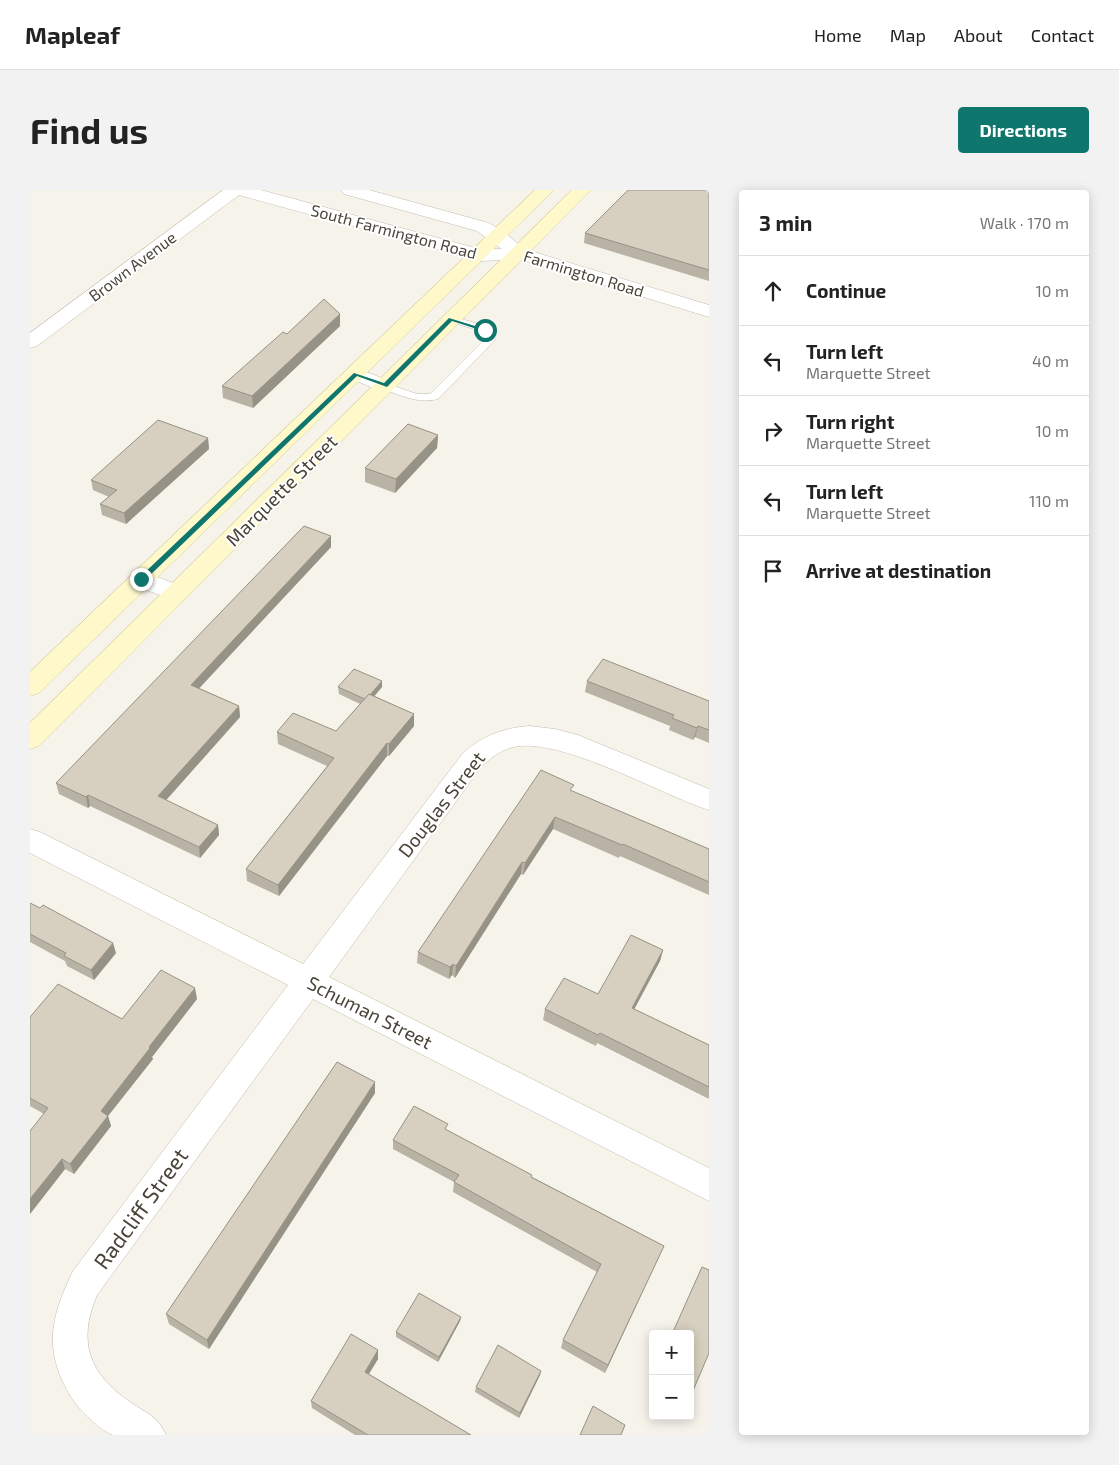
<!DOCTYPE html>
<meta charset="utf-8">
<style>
body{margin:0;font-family:"Exo 2",sans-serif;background:#f2f2f2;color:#222}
.controls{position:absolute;right:15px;bottom:15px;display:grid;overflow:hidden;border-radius:5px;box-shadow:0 2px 12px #0003}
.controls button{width:45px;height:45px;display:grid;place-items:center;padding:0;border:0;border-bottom:1px solid #e0e0e0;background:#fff;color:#222;font:25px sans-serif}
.stop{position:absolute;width:15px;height:15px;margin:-11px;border:4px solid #0f766e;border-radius:50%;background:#fff}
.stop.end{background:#0f766e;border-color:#fff;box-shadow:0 1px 5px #0008}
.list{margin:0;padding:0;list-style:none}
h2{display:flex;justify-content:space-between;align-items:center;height:65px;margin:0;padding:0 20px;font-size:21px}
h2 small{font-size:16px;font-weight:400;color:#767676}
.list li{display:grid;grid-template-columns:32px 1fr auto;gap:15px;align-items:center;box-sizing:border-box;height:70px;padding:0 20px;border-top:1px solid #e0e0e0}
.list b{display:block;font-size:19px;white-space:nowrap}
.list p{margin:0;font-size:16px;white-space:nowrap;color:#767676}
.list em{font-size:16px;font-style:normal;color:#767676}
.icon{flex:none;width:28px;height:28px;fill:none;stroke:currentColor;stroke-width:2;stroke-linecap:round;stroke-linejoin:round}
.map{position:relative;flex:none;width:679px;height:1245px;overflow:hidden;border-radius:5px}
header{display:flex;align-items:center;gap:30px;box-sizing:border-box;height:70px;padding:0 25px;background:#fff;border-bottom:1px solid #e0e0e0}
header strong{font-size:24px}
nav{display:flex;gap:28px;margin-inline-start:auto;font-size:18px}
.intro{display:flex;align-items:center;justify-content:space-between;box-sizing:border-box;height:120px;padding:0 30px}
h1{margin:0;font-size:35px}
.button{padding:12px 22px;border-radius:5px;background:#0f766e;color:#fff;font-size:18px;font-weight:700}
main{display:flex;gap:30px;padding:0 30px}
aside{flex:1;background:#fff;border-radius:5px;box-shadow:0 2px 12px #0003}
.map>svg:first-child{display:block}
</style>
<header>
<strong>Mapleaf</strong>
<nav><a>Home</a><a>Map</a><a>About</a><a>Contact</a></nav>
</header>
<div class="intro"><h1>Find us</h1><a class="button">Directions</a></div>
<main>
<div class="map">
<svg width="679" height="1245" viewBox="0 0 679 1245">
<rect width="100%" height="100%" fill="#f5f3ea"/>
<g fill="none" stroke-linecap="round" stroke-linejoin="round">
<!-- lane casing -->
<g stroke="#c1bcad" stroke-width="1">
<path id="lane" d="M421,126L452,135L464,143L465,150L408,209C387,214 370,205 351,198L349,196L351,194L355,193L387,204H400L455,149V146L444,139L417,131L416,129Z"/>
</g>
<!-- street casing -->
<g stroke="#c1bcad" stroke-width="1">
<g id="street">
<polygon points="193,0 231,0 449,59 472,59 447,41 314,4 311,0 339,0 459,33 474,42 494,59 679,115 679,127 483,67 476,70 449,71 209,5 7,156 0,158 0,143"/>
<polygon points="326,178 362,192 365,196 362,200 355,202 348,200 319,188 316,184 319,180"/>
<polygon points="111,381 154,397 158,403 154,409 146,411 103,395 99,389 103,383"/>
<path d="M499,536L525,539L548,545L679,599V620C631,605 525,543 480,558C469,561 460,569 451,577L299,787L679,978V1011L283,809L67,1105C47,1152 59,1184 100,1212C117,1224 127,1225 136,1245C124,1245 92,1245 83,1245C73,1241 62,1231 55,1224C45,1214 38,1203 32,1190C14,1149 25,1119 43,1081L258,795L0,663V639L10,642L273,774L433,563C452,546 473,538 499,536Z"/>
</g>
</g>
<!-- secondary casing -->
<g stroke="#d4cb9a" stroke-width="1">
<g id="secondary">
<polygon points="505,0 524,0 9,503 0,506 0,482"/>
<polygon points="542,0 561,0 9,556 0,559 0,533"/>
</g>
</g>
<!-- lane -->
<use href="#lane" fill="#fff" fill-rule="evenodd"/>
<!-- street -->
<use href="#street" fill="#fff" fill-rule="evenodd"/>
<!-- secondary -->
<use href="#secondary" fill="#fef8cb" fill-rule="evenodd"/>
</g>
<!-- wall -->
<g fill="#b9b3a5">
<polygon points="679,0 679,91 554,53 555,43"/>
<polygon points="310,124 310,136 223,218 193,208 192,196 257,144"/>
<polygon points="408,245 407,258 365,303 335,292 335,278"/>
<polygon points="178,248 179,259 96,334 72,325 70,314 79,307 63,300 61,290"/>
<polygon points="301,346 301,357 169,498 209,516 210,527 136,610 188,635 189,645 170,668 60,616 58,618 29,604 26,593"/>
<polygon points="352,491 352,497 344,506 384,524 384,536 359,566 357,566 249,706 217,691 216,679 297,576 248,554 247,542 306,541 330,514 309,504 308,497"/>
<polygon points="557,491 679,511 679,553 665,547 663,550 639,540 640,536 555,502"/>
<polygon points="543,602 679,659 679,705 590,666 589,668 523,639 493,685 491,684 425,788 422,785 419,789 387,773 388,762"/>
<polygon points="0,713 86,763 64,790 37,776 35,771 0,752"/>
<polygon points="633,760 630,771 604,819 679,855 679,909 567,853 566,856 513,830 515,819 568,804"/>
<polygon points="167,809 122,867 123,869 78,926 81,936 44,984 35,979 0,1024 0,941 14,924 0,916 0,827 92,829"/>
<polygon points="345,892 345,903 179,1159 139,1134 136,1124"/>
<polygon points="417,940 502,987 634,1056 575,1183 531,1158 533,1150 567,1082 423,1002 424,992 363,959 363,950"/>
<polygon points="431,1127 430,1131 408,1172 366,1147 366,1142"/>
<polygon points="348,1160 348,1169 339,1184 441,1245 325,1245 282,1218 281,1211"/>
<polygon points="511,1181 510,1185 489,1228 445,1202 446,1197"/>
</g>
<!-- shaded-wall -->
<g fill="#969286">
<polygon points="310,124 310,136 223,218 222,206"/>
<polygon points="408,245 407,258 365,303 366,289"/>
<polygon points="178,248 179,259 96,334 94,323"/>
<polygon points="301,346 301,357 162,506 161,495"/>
<polygon points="352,491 352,497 336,516 336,509"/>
<polygon points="209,516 210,527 130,617 128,606"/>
<polygon points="384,524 384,536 359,566 359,554"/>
<polygon points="668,536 665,547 663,550 667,538"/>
<polygon points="357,553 357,566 249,706 248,695"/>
<polygon points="58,605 60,616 58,618 56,607"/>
<polygon points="525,627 523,639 493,685 495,673"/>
<polygon points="188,635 189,645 170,668 169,657"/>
<polygon points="492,672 491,684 425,788 426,776"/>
<polygon points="83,753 86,763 64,790 61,780"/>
<polygon points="633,760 630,771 599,829 602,818"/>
<polygon points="423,774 422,785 419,789 420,777"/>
<polygon points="165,798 167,809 122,867 123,869 74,931 78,926 81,936 44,984 40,974 71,921 119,857"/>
<polygon points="345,892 345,903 179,1159 177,1150"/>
<polygon points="32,969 35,979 0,1024 0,1009"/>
<polygon points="634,1056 630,1064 575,1183 578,1175"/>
<polygon points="431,1127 430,1131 408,1172 409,1167"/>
<polygon points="348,1160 348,1169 335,1190 335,1182"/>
<polygon points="511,1181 510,1185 489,1228 490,1223"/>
</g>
<!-- building -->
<g fill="#d7d0c0" stroke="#969286">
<polygon points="598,0 679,0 679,80 555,43"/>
<polygon points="294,109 310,124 222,206 192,196 253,142 257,144"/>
<polygon points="128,230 178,248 94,323 70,314 87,300 61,290"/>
<polygon points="378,234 408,245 366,289 335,278"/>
<polygon points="274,336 301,346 161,495 209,516 128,606 188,635 169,657 58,605 56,607 26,593"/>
<polygon points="573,469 679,511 679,540 668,536 667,538 642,528 644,525 557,491"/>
<polygon points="324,479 352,491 340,505 339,504 335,509 308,497"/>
<polygon points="339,504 384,524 359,554 357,553 248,695 216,679 304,568 247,542 263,523 306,541"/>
<polygon points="511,580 544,595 540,600 679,659 679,692 593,654 592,655 525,627 495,673 492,672 426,776 423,774 420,777 388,762"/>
<polygon points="0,713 10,718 13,715 83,753 61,780 34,766 36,763 0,744"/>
<polygon points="601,745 633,760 602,818 679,855 679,897 570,843 568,845 515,819 534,788 568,804"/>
<polygon points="131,780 165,798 119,857 120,858 71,921 78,926 40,974 32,969 0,1009 0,941 18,918 0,908 0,827 28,794 92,829"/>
<polygon points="307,872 345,892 177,1150 136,1124"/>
<polygon points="384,916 418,934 415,939 502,985 501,987 634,1056 578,1175 533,1150 571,1074 424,992 429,985 363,950"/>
<polygon points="672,1077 679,1080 679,1163 662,1203 660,1202 660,1144 642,1144"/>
<polygon points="389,1103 431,1127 409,1167 366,1142"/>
<polygon points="321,1144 348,1160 335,1182 441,1245 338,1245 281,1211"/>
<polygon points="468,1155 511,1181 490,1223 446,1197"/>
<polygon points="563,1216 595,1235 591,1245 550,1245"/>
</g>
<!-- route -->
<polygon fill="#0f766e" points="419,128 458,140 453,141 422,131 357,197 327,186 114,391 109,391 109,388 324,183 354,193"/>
<g text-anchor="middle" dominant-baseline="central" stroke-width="4" stroke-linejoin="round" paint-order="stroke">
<!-- far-street labels -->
<g font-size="16" fill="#494438" stroke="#fff">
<text transform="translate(364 41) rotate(15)">South Farmington Road</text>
<text transform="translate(102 76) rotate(-37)">Brown Avenue</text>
<text transform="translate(554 83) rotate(17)">Farmington Road</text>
</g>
<!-- street labels -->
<g font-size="19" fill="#494438" stroke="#fff">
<text transform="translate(251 300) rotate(-45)">Marquette Street</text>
<text transform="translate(411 614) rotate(-52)">Douglas Street</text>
<text transform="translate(340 822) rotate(27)">Schuman Street</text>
</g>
<!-- near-street labels -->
<g font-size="22" fill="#494438" stroke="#fff">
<text transform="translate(110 1018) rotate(-54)">Radcliff Street</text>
</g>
</g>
</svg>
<div class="controls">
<button>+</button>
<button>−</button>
</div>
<div class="stop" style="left:455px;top:140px"></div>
<div class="stop end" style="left:111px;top:389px"></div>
</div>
<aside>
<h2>3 min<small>Walk · 170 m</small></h2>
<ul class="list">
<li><svg class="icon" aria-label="ahead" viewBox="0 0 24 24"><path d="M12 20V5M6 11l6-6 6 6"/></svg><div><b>Continue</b></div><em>10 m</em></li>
<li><svg class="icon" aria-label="left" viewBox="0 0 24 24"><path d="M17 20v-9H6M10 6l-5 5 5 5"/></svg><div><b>Turn left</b><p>Marquette Street</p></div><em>40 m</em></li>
<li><svg class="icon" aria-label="right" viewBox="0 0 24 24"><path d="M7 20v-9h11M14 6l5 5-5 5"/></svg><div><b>Turn right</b><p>Marquette Street</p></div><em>10 m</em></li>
<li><svg class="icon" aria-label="left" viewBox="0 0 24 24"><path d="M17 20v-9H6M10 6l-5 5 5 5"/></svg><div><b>Turn left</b><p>Marquette Street</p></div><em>110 m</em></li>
<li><svg class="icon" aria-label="arrive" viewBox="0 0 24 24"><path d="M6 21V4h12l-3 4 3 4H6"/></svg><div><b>Arrive at destination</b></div></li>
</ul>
</aside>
</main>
